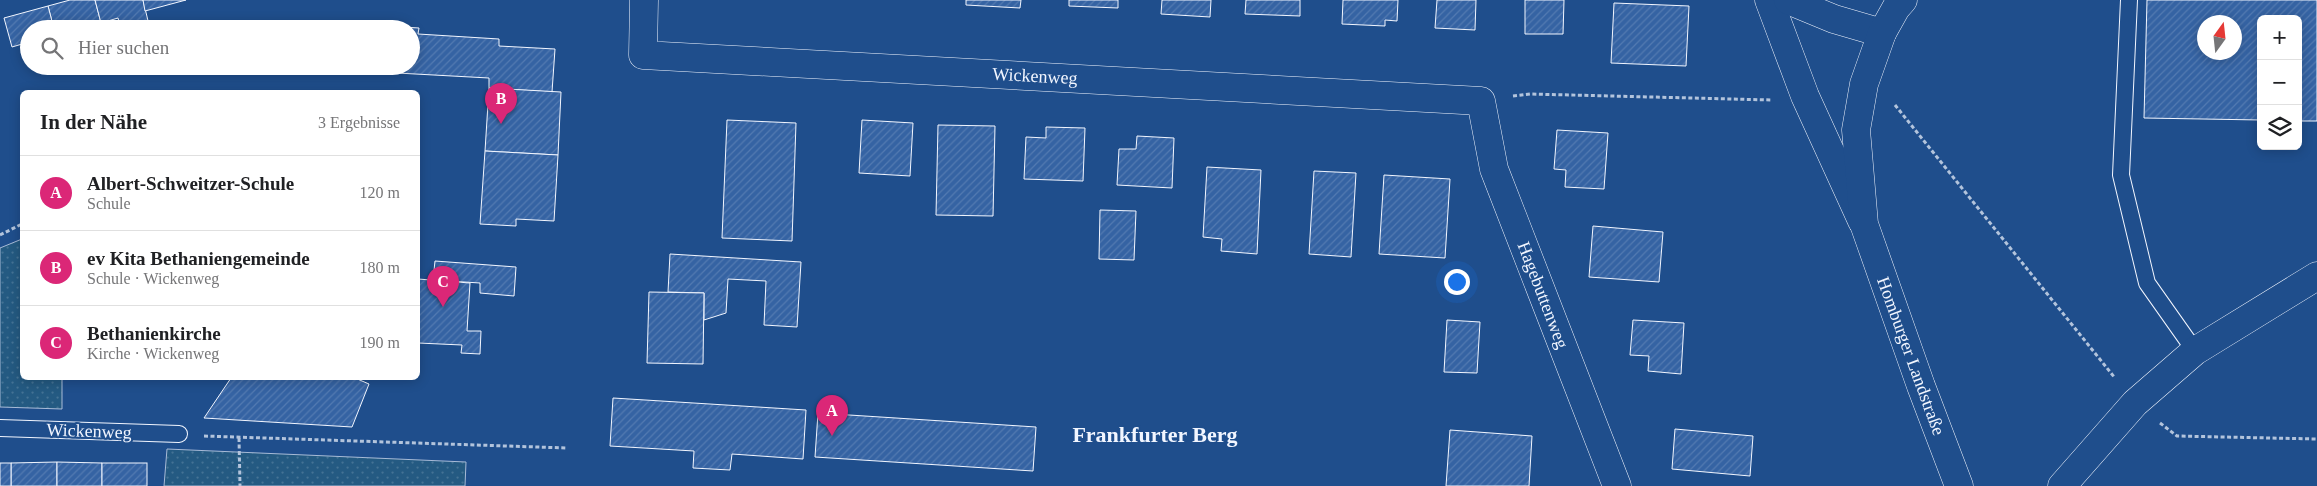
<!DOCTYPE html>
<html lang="de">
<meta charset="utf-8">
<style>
body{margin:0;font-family:Georgia,serif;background:#f6f6f6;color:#202124}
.controls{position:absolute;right:15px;top:15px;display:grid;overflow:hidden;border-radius:8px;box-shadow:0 2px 12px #0003}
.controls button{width:45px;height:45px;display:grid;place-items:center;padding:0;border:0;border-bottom:1px solid #e0e0e0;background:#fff;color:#202124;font:25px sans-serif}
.compass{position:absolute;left:2197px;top:15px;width:45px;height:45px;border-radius:50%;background:#fff;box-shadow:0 2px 12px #0003;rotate:15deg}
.you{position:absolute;left:1456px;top:281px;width:18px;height:18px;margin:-12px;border:4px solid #fff;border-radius:50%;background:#1a73e8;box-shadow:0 0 0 8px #1a73e833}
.badge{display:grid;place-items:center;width:32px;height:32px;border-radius:50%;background:#db2777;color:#fff;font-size:16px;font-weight:700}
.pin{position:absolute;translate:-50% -41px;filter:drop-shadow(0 1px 2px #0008)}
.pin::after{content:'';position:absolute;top:26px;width:18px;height:15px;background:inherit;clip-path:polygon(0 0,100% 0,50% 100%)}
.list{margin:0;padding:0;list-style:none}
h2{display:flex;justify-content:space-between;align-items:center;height:65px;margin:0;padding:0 20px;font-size:21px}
h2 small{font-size:16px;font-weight:400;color:#757577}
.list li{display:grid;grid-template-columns:32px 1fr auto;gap:15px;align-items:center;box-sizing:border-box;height:75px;padding:0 20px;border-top:1px solid #e0e0e0}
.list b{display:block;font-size:19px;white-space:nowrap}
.list p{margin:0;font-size:16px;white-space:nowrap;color:#757577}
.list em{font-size:16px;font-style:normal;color:#757577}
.icon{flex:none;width:28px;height:28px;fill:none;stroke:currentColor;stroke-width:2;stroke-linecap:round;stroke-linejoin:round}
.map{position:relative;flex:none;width:2317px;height:486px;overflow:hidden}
.search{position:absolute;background:#fff;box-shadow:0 2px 12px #0003;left:20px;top:20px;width:400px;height:55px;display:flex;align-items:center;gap:12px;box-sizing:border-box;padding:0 18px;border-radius:28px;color:#757577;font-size:19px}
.panel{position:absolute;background:#fff;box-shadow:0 2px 12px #0003;left:20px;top:90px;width:400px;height:290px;border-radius:8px}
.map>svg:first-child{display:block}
</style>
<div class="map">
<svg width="2317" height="486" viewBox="0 0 2317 486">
<defs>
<pattern id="park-dots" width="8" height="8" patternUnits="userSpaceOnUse" patternTransform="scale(1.25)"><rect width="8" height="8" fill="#245a82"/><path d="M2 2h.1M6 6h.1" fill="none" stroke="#447295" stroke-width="1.8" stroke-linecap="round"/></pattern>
<pattern id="building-hatch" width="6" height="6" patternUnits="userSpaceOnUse" patternTransform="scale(1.25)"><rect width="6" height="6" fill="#3563a3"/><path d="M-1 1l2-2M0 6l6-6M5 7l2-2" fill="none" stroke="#537ab1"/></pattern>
</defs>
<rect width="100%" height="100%" fill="#1f4e8c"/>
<!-- park -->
<g fill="url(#park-dots)" stroke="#a8bbd7">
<polygon points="22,239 22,378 62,378 62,409 0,407 0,248"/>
<polygon points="167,449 466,462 465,486 164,486"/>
</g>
<!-- building -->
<g fill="url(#building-hatch)" stroke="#f2f6ff" fill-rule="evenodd">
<polygon points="70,0 95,0 101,23 79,29 54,29 48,6"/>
<polygon points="95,0 143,0 150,29 121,29 118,18 101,23"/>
<polygon points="143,0 186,0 145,11"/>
<polygon points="966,0 1021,0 1020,8 966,5"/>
<polygon points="1069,0 1118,0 1118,8 1069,6"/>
<polygon points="1162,0 1211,0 1210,17 1161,14"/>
<polygon points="1246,0 1300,0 1300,16 1245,14"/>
<polygon points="1343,0 1398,0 1397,21 1385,20 1385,26 1342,24"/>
<polygon points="1437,0 1476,0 1475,30 1435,28"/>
<polygon points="1525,0 1564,0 1563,34 1525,34"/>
<path d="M2147,0H2317V121H2298V19H2261V120L2144,118ZM2204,22H2234V52H2204Z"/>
<polygon points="1614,3 1689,6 1686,66 1611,63"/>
<polygon points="48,6 54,29 29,29 29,42 12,47 4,18"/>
<polygon points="362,24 419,28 418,34 499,39 499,46 555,49 552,92 489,88 489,78 360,71 360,66 411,66 411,29 362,29"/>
<polygon points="489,88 561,92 558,155 485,151"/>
<polygon points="727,120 796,123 792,241 722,238"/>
<polygon points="862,120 913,123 910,176 859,173"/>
<polygon points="938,125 995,126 993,216 936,215"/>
<polygon points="1046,127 1085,128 1083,181 1024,179 1026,137 1046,138"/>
<polygon points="1557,130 1608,133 1604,189 1565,187 1566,170 1554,169"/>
<polygon points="1137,136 1174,138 1172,188 1117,185 1119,149 1136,149"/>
<polygon points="485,151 558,155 554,221 516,219 516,226 480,224"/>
<polygon points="1207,167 1261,170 1257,254 1221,251 1222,239 1203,237"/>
<polygon points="1314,171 1356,173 1351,257 1309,254"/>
<polygon points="1384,175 1450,179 1445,258 1379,254"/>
<polygon points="1100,210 1136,211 1134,260 1099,259"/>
<polygon points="1593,226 1663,232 1659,282 1589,277"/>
<polygon points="670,254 801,262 797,327 764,325 766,281 728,279 726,313 704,320 704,293 668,292"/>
<polygon points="435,261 516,267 514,296 480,293 480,283 433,280"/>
<polygon points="418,279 470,283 467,331 481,331 480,354 461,353 462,345 418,343"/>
<polygon points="649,292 704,293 703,364 647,363"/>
<polygon points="1447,320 1480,322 1477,373 1444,372"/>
<polygon points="1633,320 1684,323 1681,374 1648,371 1649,356 1630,355"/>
<polygon points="231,378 355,378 369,384 352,427 204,418"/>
<polygon points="613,398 806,410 803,459 732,454 730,470 693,468 694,451 610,446"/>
<polygon points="818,413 1036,427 1033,471 815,457"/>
<polygon points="1675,429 1753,436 1750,476 1672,469"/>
<polygon points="1450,430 1532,436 1529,486 1446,486"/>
<polygon points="57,462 57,486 11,486 11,463"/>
<polygon points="57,462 102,463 102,486 57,486"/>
<rect x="0" y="463" width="11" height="23"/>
<rect x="102" y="463" width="45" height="23"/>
</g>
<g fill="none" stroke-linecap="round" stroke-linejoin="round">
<!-- service casing -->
<g stroke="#f2f6ff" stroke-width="18">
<g id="service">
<polyline points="2129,0 2121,175 2147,283 2195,351"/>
<polyline points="0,428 179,434"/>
</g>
</g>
<!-- minor casing -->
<g stroke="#f2f6ff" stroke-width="29">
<g id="minor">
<polyline points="644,0 643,55 1481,101 1494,169 1617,486"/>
<polyline points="1769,0 1805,96 1862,221"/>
<polyline points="1788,0 1834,19 1882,33"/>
<polyline points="2062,486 2135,403 2195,351 2317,276"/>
</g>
</g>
<!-- tertiary casing -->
<g stroke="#f2f6ff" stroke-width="29">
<polyline id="tertiary" points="1903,0 1896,8 1882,33 1864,84 1856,130 1864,224 1921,386 1959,486"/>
</g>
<!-- path -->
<g stroke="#b3c4dc" stroke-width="3" stroke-dasharray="4 2.5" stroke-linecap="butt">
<polyline points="1513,96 1530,94 1772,100"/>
<polyline points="1895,105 2115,378"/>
<polyline points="0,235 22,224"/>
<polyline points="2160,423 2177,436 2317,439"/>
<polyline points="204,436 567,448"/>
<polyline points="239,438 240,486"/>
</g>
<!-- service -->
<use href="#service" stroke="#1f4e8c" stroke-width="16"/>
<!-- minor -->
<use href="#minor" stroke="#1f4e8c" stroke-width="28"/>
<!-- tertiary -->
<use href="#tertiary" stroke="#1f4e8c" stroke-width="28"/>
</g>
<g text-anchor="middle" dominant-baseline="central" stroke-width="4" stroke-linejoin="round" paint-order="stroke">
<!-- street labels -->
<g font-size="18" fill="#f2f6ff" stroke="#1f4e8c">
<text transform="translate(1035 76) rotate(3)">Wickenweg</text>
<text transform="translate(1543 295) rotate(69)">Hagebuttenweg</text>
<text transform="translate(1911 356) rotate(70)">Homburger Landstraße</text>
<text transform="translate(89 431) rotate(2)">Wickenweg</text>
</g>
<!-- district labels -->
<g font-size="22" font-weight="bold" fill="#f2f6ff" stroke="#1f4e8c">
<text x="1155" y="434">Frankfurter Berg</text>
</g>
</g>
</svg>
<div class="controls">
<button>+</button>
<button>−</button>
<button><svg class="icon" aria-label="layers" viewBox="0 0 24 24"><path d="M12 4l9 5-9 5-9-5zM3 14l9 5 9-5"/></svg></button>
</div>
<svg class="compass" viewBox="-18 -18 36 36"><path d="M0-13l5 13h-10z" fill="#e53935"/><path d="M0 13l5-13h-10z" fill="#757577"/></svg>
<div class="you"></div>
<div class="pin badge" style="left:832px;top:436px">A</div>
<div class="pin badge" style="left:501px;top:124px">B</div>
<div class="pin badge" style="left:443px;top:307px">C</div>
<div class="search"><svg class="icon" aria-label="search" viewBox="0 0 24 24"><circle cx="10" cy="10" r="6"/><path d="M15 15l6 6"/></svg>Hier suchen</div>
<section class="panel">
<h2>In der Nähe<small>3 Ergebnisse</small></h2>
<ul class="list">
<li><span class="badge">A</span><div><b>Albert-Schweitzer-Schule</b><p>Schule</p></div><em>120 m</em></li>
<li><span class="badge">B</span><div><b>ev Kita Bethaniengemeinde</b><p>Schule · Wickenweg</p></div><em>180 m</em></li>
<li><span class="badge">C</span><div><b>Bethanienkirche</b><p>Kirche · Wickenweg</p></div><em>190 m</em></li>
</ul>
</section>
</div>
